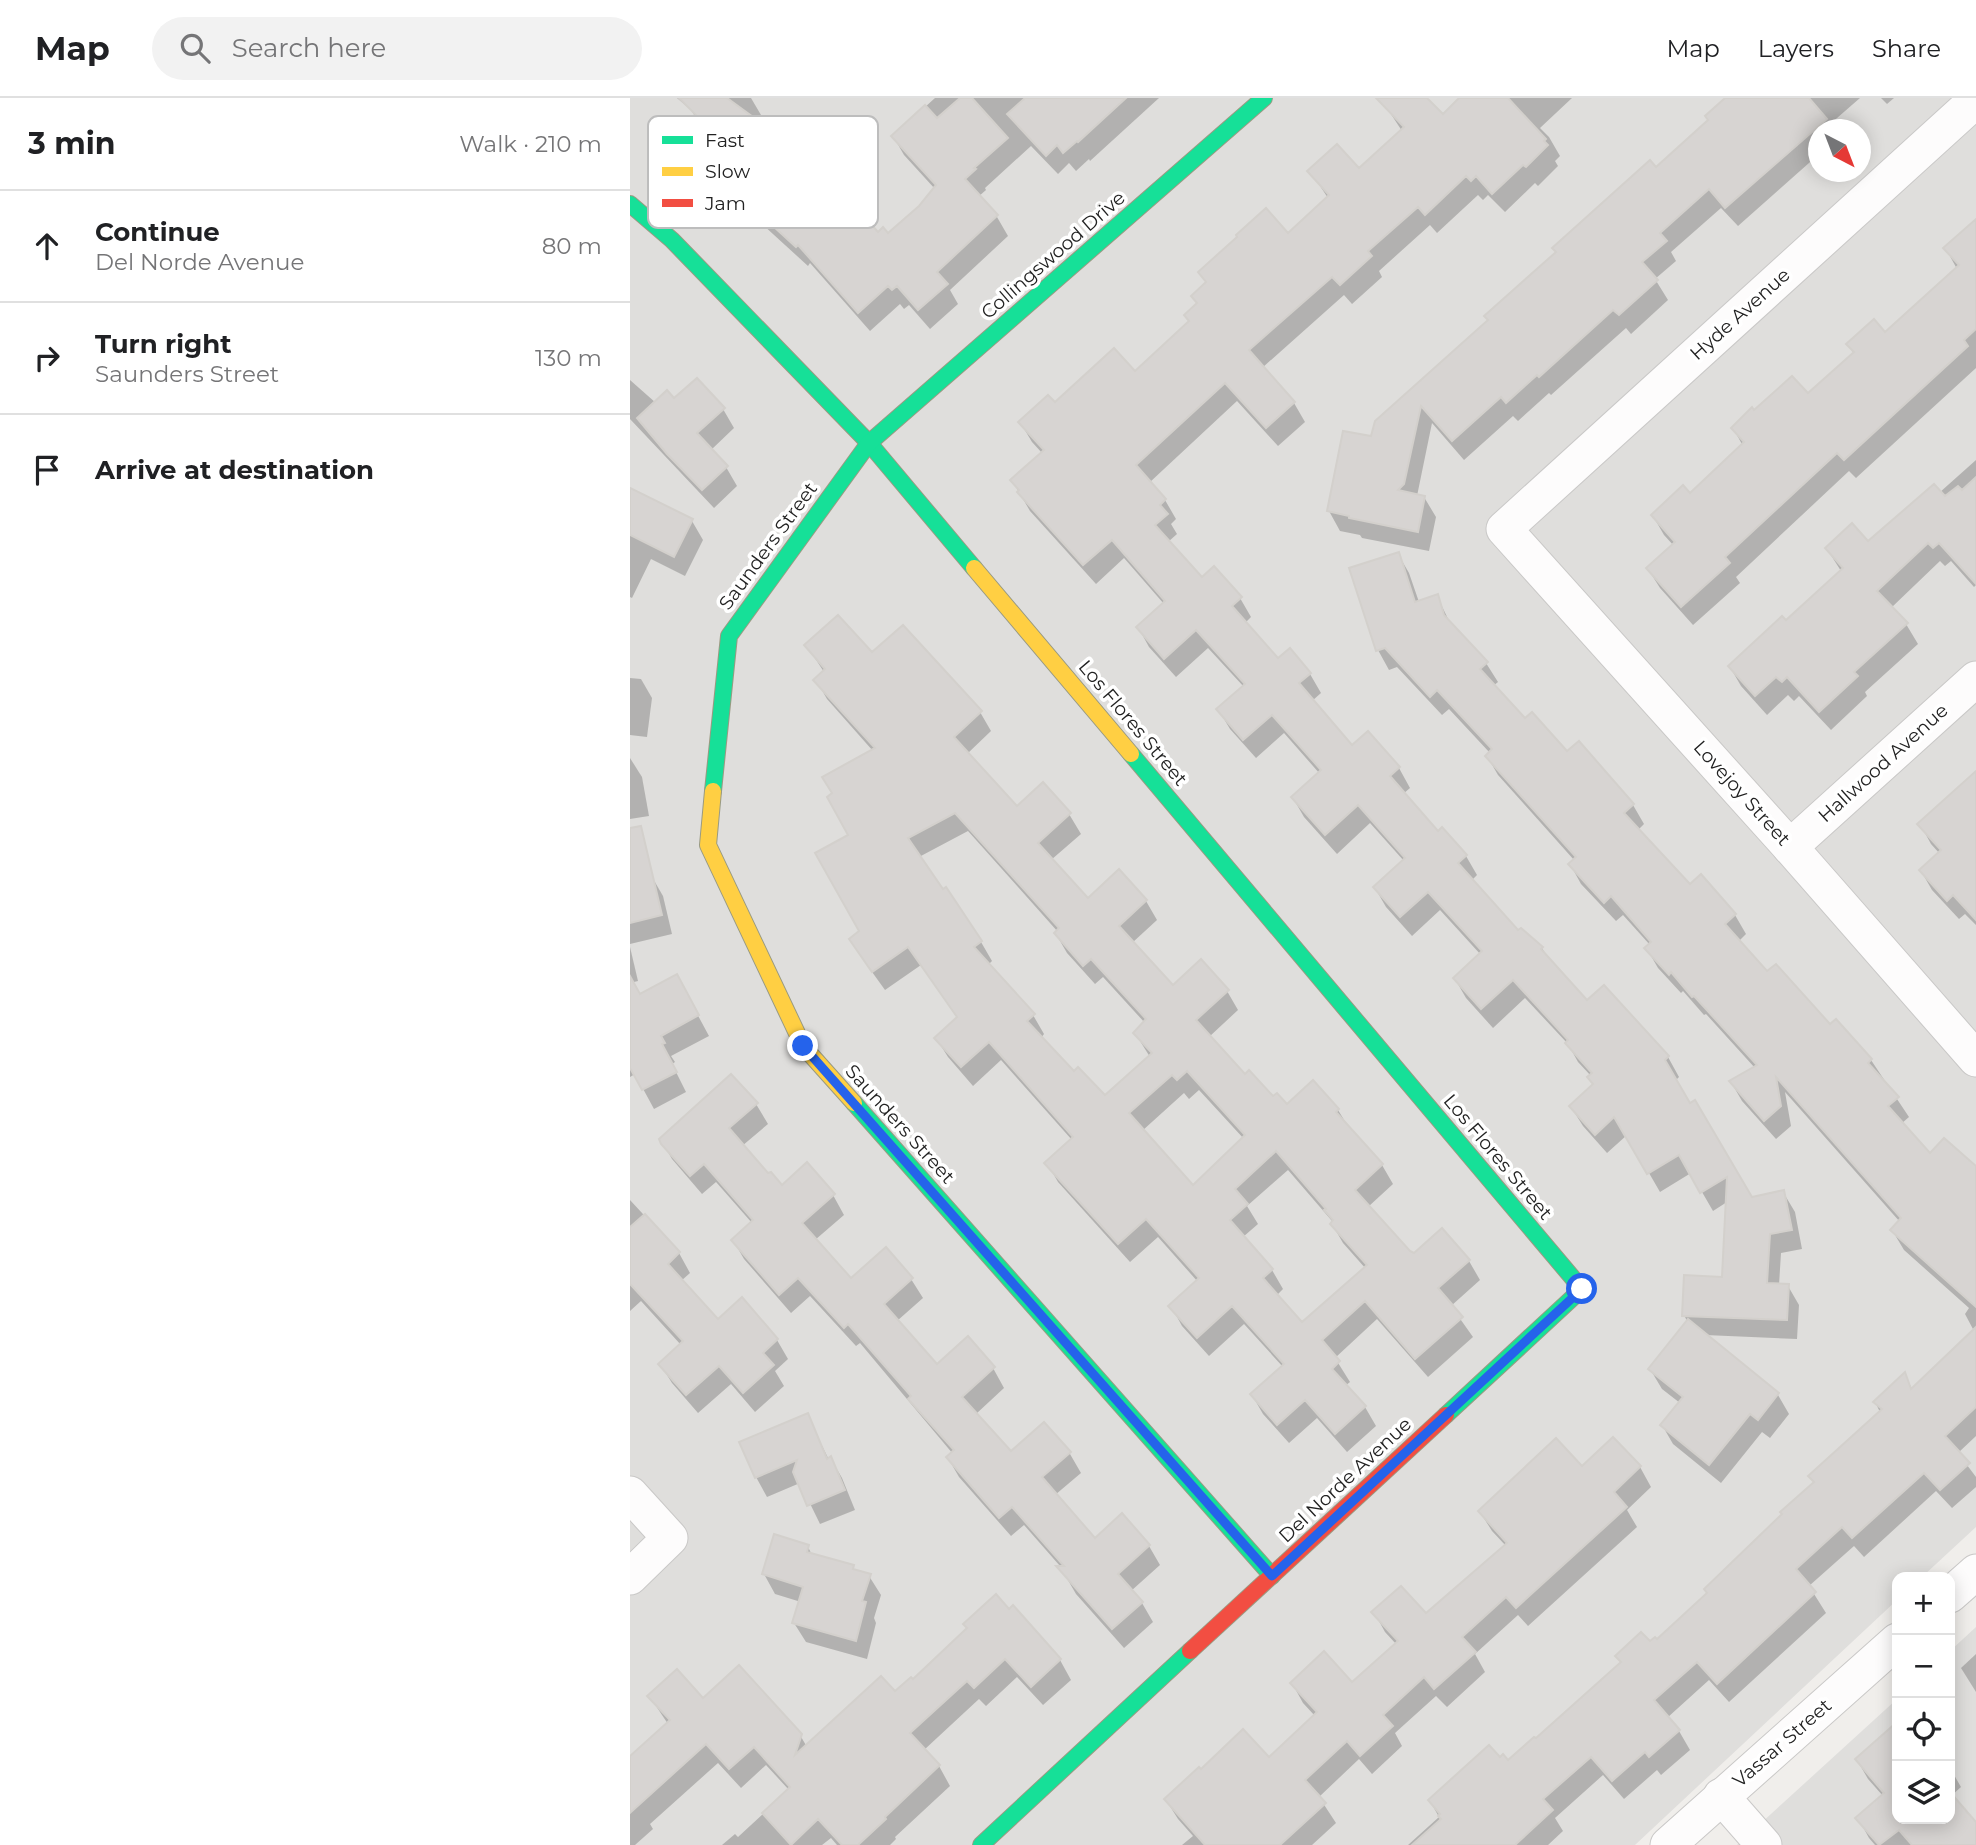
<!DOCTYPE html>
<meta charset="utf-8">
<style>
body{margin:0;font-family:Montserrat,sans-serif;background:#f2f2f2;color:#202124}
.controls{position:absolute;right:21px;bottom:21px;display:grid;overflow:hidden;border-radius:14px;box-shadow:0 4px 18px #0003}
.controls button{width:63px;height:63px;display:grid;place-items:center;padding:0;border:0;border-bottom:2px solid #e0e0e0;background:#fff;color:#202124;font:35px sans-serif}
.compass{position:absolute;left:1178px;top:21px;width:63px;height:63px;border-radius:50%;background:#fff;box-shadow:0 4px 18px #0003;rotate:138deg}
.stop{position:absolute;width:21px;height:21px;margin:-16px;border:5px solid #2563eb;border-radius:50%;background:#fff}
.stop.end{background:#2563eb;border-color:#fff;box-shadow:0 2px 7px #0008}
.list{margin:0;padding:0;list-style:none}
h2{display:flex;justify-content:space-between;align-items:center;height:91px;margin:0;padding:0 28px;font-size:30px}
h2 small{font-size:23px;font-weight:400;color:#757577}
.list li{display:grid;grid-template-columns:46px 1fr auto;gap:21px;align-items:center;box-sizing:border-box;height:112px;padding:0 28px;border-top:2px solid #e0e0e0}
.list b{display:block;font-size:26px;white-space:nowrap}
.list p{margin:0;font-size:23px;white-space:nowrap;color:#757577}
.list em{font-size:23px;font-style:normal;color:#757577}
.icon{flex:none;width:38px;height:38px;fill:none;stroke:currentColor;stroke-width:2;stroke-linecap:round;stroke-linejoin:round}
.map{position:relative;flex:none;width:1346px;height:1747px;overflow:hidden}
header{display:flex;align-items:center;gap:42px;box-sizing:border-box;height:98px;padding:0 35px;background:#fff;border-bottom:2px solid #e0e0e0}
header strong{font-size:33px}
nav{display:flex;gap:38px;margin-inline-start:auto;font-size:24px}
.search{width:490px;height:63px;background:#f2f2f2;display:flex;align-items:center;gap:18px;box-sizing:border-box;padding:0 24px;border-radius:38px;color:#757577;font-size:26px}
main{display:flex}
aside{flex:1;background:#fff}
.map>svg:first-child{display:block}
</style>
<header>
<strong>Map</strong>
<div class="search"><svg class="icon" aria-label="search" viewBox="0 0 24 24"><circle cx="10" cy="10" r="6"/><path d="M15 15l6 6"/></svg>Search here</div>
<nav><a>Map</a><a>Layers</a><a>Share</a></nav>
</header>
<main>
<aside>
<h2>3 min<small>Walk · 210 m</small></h2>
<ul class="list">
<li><svg class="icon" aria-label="ahead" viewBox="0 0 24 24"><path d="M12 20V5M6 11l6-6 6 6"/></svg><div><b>Continue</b><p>Del Norde Avenue</p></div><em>80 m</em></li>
<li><svg class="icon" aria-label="right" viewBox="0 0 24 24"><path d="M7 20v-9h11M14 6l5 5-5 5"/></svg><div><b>Turn right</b><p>Saunders Street</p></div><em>130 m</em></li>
<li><svg class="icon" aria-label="arrive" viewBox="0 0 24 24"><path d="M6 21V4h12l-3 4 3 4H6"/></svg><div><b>Arrive at destination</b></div></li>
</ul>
</aside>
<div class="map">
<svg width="1346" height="1747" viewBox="0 0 1346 1747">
<rect width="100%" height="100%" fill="#f0eeeb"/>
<!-- residential -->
<g fill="#dfdedc" fill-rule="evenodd">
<path d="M0,0H1346V1429L1292,1479H1267V1502L1005,1747H0ZM1188,32H1230V74H1188Z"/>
<polygon points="1346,1529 1346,1747 1107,1747 1267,1601 1267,1721 1320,1721 1320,1553"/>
</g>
<!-- shadow -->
<g fill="#0003" fill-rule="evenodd">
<polygon points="47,0 121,0 131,17 126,23 154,43 204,64 238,68 249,87 227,113 248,136 258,138 290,109 305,91 274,57 263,38 305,0 529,0 460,63 459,61 446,73 439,65 428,76 401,48 355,90 356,92 348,99 367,119 378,138 320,192 328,206 300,231 279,207 274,211 270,206 240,233 180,165 178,168 86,84 84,86 57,62 45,42 66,20 61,12"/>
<polygon points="762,0 795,0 813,18 836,0 942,0 910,30 919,39 930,58 925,63 928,68 908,88 905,85 875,114 858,97 853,102 848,97 807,135 800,127 749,173 752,179 722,206 714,197 632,270 664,305 675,324 648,348 607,303 519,385 535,402 546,421 541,426 547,436 538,444 572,481 610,500 621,519 615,525 648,562 680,576 691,595 682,603 722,649 737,635 769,670 780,690 773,696 808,735 836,758 847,777 841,783 888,834 912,850 920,864 957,904 974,889 1038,959 1049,979 1045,983 1121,1101 1153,1094 1165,1114 1172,1151 1151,1155 1149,1187 1158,1188 1169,1207 1167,1241 1075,1237 1148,1297 1159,1316 1140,1340 1132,1334 1091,1385 1043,1346 1032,1327 1050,1305 1032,1291 1020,1271 1058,1225 1054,1217 1093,1181 1097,1104 1083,1113 1061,1075 1030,1094 997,1037 977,1055 953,1028 941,1009 964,988 959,980 961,978 948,964 938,946 895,900 863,930 836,900 825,881 851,857 810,812 782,838 756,809 745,790 774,763 740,725 707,756 674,719 663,700 690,676 654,635 626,660 600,631 588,611 614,589 578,550 546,579 519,549 508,529 534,506 494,460 466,486 400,413 382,382 412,355 402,344 390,324 425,307 505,275 698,100 680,73 728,72 772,33 755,7"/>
<polygon points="1098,0 1230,0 1199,27 1202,32 1188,32 1188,57 1108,128 1091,110 1041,154 1046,163 1025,181 1038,202 1001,236 996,230 921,297 919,295 888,323 883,318 834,362 802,325 787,398 794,399 806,419 799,453 732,440 730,437 710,433 699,413 742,340 1080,22"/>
<polygon points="1251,0 1264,0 1257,6"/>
<polygon points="1346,123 1346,270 1226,380 1219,373 1106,479 1110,485 1063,527 1030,490 1018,471 1044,448 1034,437 1023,418 1060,397 1113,348 1103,330 1124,314 1178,298 1224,256 1218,246 1255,236 1327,171 1316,151"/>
<polygon points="0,282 26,305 44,302 93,311 104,330 81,352 96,369 107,388 84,410 0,321"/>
<polygon points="1346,362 1346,487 1344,489 1321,463 1315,468 1310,463 1261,510 1276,526 1288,546 1235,594 1237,598 1201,632 1169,598 1164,603 1158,597 1137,617 1111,588 1100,569 1156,525 1211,473 1197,451 1237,446 1309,395"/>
<polygon points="0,392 62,423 73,442 55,478 21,461 2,500 0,499"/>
<polygon points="768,456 779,475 789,504 807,498 821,527 856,565 868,584 863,588 895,623 1003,707 1014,726 1008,732 1060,789 1105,817 1116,836 1108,844 1137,875 1241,962 1279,1019 1271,1026 1300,1058 1346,1074 1346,1338 1328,1355 1346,1379 1346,1389 1322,1410 1306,1393 1234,1459 1224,1448 1179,1488 1196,1515 1099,1604 1079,1582 1037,1620 1049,1633 1060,1652 1031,1677 1027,1672 994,1701 973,1677 925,1720 933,1733 918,1747 778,1747 809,1719 800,1703 869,1661 878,1665 906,1643 992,1565 988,1559 1026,1543 1079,1496 1184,1385 1180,1378 1250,1314 1245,1304 1274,1277 1283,1292 1344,1233 1335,1216 1339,1210 1274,1152 1262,1132 1270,1124 1155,994 1161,1028 1146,1041 1112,1003 1101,984 1125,970 1076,916 1074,917 1053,893 1051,895 1028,870 1017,851 1020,847 993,817 986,823 951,786 940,766 944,762 868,677 857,658 860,655 819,611 812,617 767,569 759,572 748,552 721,471"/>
<path d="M177,548L242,557L350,614L361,633L337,656L387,710L413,687L439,716L451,736L421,762L458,803H516L527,822L502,845L543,890L597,893L608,912L579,939L615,979L657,1009L708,1012L719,1030L752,1067L763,1086L738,1109L779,1154L839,1163L850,1182L821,1208L843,1239L798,1279L747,1221L705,1260L720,1284L715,1288L735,1309L746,1328L717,1354L687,1320L659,1345L633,1316L622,1297L653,1269L614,1226L579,1258L552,1228L541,1208L568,1184L528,1139L500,1164L428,1084L417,1065L442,1042L371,962L343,988L318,959L306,940L328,921L291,867L255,892L232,860L221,841L232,834L220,738L243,653L197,601L186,582L194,574ZM338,733L428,834L426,836L437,855L465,886L473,879L515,925L505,935L520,959L474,1000L444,975L411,940L414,936L403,917L358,867L362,863L351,844L315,791L313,794L289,759ZM569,992L614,1041L563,1090L512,1033L554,995L559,1001ZM658,1072L702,1123V1126L713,1145L736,1171L671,1226L646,1198L653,1191L642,1172L613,1139L628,1126L617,1108Z"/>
<polygon points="0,580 11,581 22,600 17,639 0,637"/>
<polygon points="0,660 12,679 19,718 0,721"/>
<polygon points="1346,693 1346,827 1335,816 1329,821 1302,792 1291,773 1310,756 1301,746 1290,726"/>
<polygon points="22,779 33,798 42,836 0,846 0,784"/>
<polygon points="0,849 8,883 0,885"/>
<polygon points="58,899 79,938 41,958 45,964 42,966 56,994 24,1011 5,976 0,979 0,905"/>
<polygon points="126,1006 138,1026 112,1048 152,1089 203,1097 214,1117 185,1142 221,1182 281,1181 293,1200 267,1223 307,1268 363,1270 374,1290 346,1316 381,1355 414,1326 440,1356 451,1375 425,1397 465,1442 519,1448 530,1467 501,1493 512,1505 523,1524 494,1550 446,1496 435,1477 437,1476 394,1427 381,1438 329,1379 318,1360 323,1356 230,1245 226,1248 180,1198 161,1215 114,1161 103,1142 122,1125 86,1084 72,1096 42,1061 31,1042"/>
<polygon points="0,1102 49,1155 60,1175 51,1183 88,1223 147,1242 158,1261 145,1273 154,1288 125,1314 101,1286 68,1315 42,1285 30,1266 51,1247 11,1203 0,1213"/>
<polygon points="177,1317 199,1362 201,1361 212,1380 225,1412 190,1426 170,1385 137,1399 126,1379"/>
<polygon points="983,1341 1010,1369 1021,1389 997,1412 1007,1429 898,1528 888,1517 845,1556 855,1574 817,1609 806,1598 765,1635 772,1648 742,1676 729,1661 689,1699 706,1725 682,1747 552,1747 563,1738 548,1721 536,1702 639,1661 685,1618 673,1605 662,1585 722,1586 766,1546 755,1534 744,1514 796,1518 876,1448 862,1433 850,1414 952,1370"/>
<polygon points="178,1449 182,1457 223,1469 226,1474 239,1478 251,1497 244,1520 246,1525 237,1561 176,1544 164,1525 171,1504 145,1496 134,1476"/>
<polygon points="383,1510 430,1562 441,1582 413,1607 387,1579 356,1608 349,1601 294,1652 309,1668 320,1688 265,1739 266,1741 260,1747 207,1747 201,1740 192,1747 92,1747 105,1736 108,1739 159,1692 136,1667 111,1690 88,1665 20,1726 23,1731 5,1747 0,1747 0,1661 38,1626 20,1599 73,1603 170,1637 177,1649 283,1584"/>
<polygon points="1346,1556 1346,1594 1331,1570"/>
<polygon points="1267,1626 1267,1721 1320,1721 1320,1670 1331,1689 1321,1698 1346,1727 1346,1747 1245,1747 1239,1740 1228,1720 1253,1698 1238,1681 1227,1662"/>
</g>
<!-- building -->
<g fill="#d7d4d2" stroke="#d3d0cc" stroke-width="2" fill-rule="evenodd">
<polygon points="49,0 97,0 153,41 163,31 170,38 174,34 204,62 218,47 239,67 214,96 248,134 253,129 258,135 289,108 306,87 261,38 295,7 307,20 330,0 342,0 378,40 344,70 346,71 335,81 368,117 307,174 318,186 288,212 267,188 262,192 258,188 228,215 168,147 166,149 74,65 72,68 43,42 66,17"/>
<polygon points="395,0 496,0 448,44 447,43 433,55 427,47 416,58 377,16"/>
<polygon points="746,0 797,0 813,16 829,0 878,0 916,41 914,43 918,47 896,69 893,67 862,96 846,78 841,83 836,78 795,117 788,109 738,153 742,158 710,187 702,179 619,252 665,304 636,330 595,285 506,367 536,401 530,407 538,416 525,427 572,479 584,468 612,499 602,508 648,560 660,550 681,575 669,585 722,647 738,633 770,669 760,678 808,733 812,729 837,757 828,765 888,832 891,830 913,849 911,851 957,902 974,887 1039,958 1035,962 1060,1005 1065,1002 1122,1099 1154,1092 1162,1132 1140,1136 1137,1185 1159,1186 1157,1222 1052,1218 1054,1177 1092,1179 1097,1079 1070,1095 1049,1057 1017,1076 984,1019 965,1037 939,1008 963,986 957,979 962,975 935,945 938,942 883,882 851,911 823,880 852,853 798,794 770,819 743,789 775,760 728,707 695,737 661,699 691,672 642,617 613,642 586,611 615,586 566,532 534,561 506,529 535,503 482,442 453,467 387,394 389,392 380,382 414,352 388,324 418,297 425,304 484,250 505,273 559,223 554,217 567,205 561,198 576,184 568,174 607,139 606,137 636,110 658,135 699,97 677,73 707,46 729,70 774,29"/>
<polygon points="1095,0 1179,0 1197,21 1095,110 1079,91 1030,135 1037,143 1012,164 1028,182 989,217 983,212 909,279 907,277 876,305 871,299 822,343 791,308 774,386 768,392 795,398 788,434 719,420 719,418 697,413 713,333 741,338 745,323 858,222 854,218 926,154 922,150 1020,62 1026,69 1078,22 1075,18"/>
<polygon points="1346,121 1346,231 1334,242 1338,248 1214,362 1207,355 1095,459 1100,465 1051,509 1016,470 1045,444 1021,417 1053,387 1060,395 1114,344 1101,330 1122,309 1124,312 1162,278 1178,295 1224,254 1216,246 1244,221 1255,234 1329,167 1313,150"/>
<polygon points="67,280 95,310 67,335 98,368 72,392 37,356 7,320 37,292 44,300"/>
<polygon points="1346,379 1346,486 1309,445 1303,450 1298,445 1247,493 1278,525 1224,574 1228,578 1189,614 1157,579 1152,584 1146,579 1125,598 1098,568 1152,518 1156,522 1213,470 1195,450 1222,425 1238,443 1304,386 1315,398 1328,388 1332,392"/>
<polygon points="0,390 63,421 44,459 0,437"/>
<polygon points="769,454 785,504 808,496 814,517 858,564 850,571 895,620 902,614 937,653 949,643 1004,706 994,715 1060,786 1071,776 1106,816 1095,826 1137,873 1146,866 1200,926 1206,921 1242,961 1238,965 1269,999 1258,1008 1300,1055 1314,1040 1346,1068 1346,1209 1260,1132 1271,1120 1146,979 1151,1008 1134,1023 1099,983 1127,967 1064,898 1062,899 1041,874 1039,877 1014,850 1021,844 981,798 974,805 938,766 946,759 855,658 862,651 807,592 800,599 755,550 746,553 719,470"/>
<path d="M208,517L242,554L273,527L352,613L324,639L387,708L413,684L441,715L408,745L458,800L489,771L517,802L489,828L543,887L571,861L599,892L566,922L615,976L619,972L643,998L647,995L657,1006L683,982L709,1011L706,1014L753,1066L725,1092L780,1153L784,1155L812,1130L840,1162L808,1190L833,1219L785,1261L735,1203L692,1242L710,1263L702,1271L736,1308L705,1336L675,1302L647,1327L620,1296L654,1266L602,1208L567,1240L538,1208L569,1180L516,1121L488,1146L414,1065L443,1039L359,944L331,969L304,940L327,919L278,849L242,874L219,841L229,833L185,755L218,737L197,699L202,695L192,679L245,650L183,582L195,571L174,547ZM325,715L429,830L424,835L453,868L461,861L516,921L503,935L522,955L475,997L448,969L444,973L397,923L405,916L344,849L352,843L316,789L313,791L278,740ZM557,973L615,1037L563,1087L499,1015L542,977L547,982ZM646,1053L696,1111L694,1112L703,1122L700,1126L737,1167L672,1224L633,1180L643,1171L600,1122L618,1106L605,1091Z"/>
<polygon points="1346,673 1346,822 1323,797 1317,803 1289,772 1311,752 1287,726"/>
<polygon points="11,728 32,817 0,825 0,730"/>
<polygon points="47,876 69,917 31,938 35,945 32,946 47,974 12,992 0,970 0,878 10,896"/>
<polygon points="101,976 128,1005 99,1030 138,1075 141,1074 152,1087 177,1064 205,1096 172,1125 221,1180 256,1149 283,1180 254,1206 307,1266 338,1238 365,1269 332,1299 381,1353 414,1324 441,1354 412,1379 465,1440 492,1415 520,1447 488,1476 513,1504 482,1531 426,1468 434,1468 382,1409 369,1420 316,1359 324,1352 278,1301 281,1298 218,1226 214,1230 168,1180 149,1197 101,1142 123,1122 74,1066 60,1078 31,1046 29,1041"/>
<polygon points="15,1116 50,1154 38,1166 88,1221 112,1199 148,1241 133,1255 144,1267 113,1295 89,1268 56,1297 28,1266 53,1243 0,1186 0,1129"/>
<polygon points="1058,1221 1149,1295 1128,1322 1120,1316 1079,1367 1030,1327 1053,1299 1018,1271"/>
<polygon points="1346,1229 1346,1309 1315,1338 1340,1365 1310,1392 1294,1375 1222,1440 1212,1429 1166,1471 1186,1494 1087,1586 1067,1564 1024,1602 1050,1632 1019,1659 1015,1654 982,1683 961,1659 913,1701 923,1712 885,1747 782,1747 811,1721 808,1718 810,1716 798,1702 859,1647 870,1659 873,1656 878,1662 904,1639 906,1640 991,1564 985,1558 1011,1534 1020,1543 1025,1539 1027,1541 1077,1495 1074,1491 1152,1416 1150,1414 1184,1384 1178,1378 1252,1311 1243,1304 1275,1274 1281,1291"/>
<polygon points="178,1315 197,1361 201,1358 215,1392 177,1408 163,1374 167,1362 125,1380 109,1344"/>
<polygon points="983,1339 1011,1368 984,1394 997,1409 886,1510 876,1499 832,1539 846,1554 804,1591 794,1579 753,1617 763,1628 730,1658 717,1643 675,1682 696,1705 650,1747 575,1747 534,1701 569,1669 571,1671 613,1631 639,1659 687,1614 660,1585 694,1553 722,1584 768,1543 741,1514 771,1488 796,1515 877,1445 848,1413 926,1340 952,1368"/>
<polygon points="144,1436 179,1447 177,1454 224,1467 223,1471 241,1476 232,1503 236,1504 226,1543 162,1525 173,1489 132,1476"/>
<polygon points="366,1496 379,1511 383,1507 431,1561 401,1589 375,1561 344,1590 337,1583 280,1635 310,1667 255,1719 256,1721 228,1747 212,1747 188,1721 161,1747 132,1715 160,1689 124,1649 99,1671 76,1646 0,1715 0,1658 40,1622 17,1598 47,1571 73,1600 109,1567 172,1636 165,1657 251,1578 265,1593 281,1579 283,1581 337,1530 333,1526"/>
<polygon points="1267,1624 1267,1721 1320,1721 1320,1694 1346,1724 1346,1747 1282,1747 1269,1732 1249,1747 1225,1720 1254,1695 1225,1661"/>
</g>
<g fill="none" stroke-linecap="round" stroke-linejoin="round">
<!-- street casing -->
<g stroke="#c9c8c7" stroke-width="37">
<g id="street">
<polyline points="1346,2 874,431 1160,749 1346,961"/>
<polyline points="1160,749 1346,581"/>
<polyline points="0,1396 40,1440 0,1479"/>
<polyline points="1320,1497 1346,1474"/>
<polyline points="1091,1698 1134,1747"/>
<polyline points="1038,1747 1267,1543"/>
</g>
</g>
<!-- fast casing -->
<g stroke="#999a82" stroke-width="18">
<g id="fast">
<polyline points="0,106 42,142 239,345 344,470"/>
<polyline points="501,656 952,1191 816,1317"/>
<polyline points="83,693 99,538 239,345 634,0"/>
<polyline points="224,1005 642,1478"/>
<polyline points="351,1747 560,1553"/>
</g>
</g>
<!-- slow casing -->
<g stroke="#999a82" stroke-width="18">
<g id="slow">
<polyline points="344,470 501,656"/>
<polyline points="83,693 78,747 173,948 224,1005"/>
</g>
</g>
<!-- jam casing -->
<g stroke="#999a82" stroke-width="18">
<polyline id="jam" points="560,1553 816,1317"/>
</g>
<!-- street -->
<use href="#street" stroke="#fdfcfc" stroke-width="35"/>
<!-- fast -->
<use href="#fast" stroke="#16e098" stroke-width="16"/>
<!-- slow -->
<use href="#slow" stroke="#ffcf43" stroke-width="16"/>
<!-- jam -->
<use href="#jam" stroke="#f24e42" stroke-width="16"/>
</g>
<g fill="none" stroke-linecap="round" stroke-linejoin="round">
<!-- route -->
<polyline stroke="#2563eb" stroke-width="9" points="173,948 642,1478 952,1191"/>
</g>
<g text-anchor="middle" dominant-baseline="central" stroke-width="7" stroke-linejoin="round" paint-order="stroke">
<!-- street labels -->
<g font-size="19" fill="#222" stroke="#fff">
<text transform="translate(423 157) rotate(-41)">Collingswood Drive</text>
<text transform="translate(1110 216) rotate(-42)">Hyde Avenue</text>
<text transform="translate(138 448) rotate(-54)">Saunders Street</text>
<text transform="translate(503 625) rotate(50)">Los Flores Street</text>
<text transform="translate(1253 665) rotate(-42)">Hallwood Avenue</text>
<text transform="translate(1112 695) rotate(48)">Lovejoy Street</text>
<text transform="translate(270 1026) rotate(48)">Saunders Street</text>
<text transform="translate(868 1059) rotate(50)">Los Flores Street</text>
<text transform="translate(715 1382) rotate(-43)">Del Norde Avenue</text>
<text transform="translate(1152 1645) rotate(-41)">Vassar Street</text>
</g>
</g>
<!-- legend -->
<rect x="18" y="18" width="230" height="112" rx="10" fill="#fff" stroke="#bdbdbd" stroke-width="2"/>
<rect x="32" y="38" width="31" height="8" fill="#16e098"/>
<rect x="32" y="69" width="31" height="9" fill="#ffcf43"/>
<rect x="32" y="101" width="31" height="8" fill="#f24e42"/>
<g font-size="19" fill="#222">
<text x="75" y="49">Fast</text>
<text x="75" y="80">Slow</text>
<text x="75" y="112">Jam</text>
</g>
</svg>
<div class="controls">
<button>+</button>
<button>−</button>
<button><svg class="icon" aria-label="locate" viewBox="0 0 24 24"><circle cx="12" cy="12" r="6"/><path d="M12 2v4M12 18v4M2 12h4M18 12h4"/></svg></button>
<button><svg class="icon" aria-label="layers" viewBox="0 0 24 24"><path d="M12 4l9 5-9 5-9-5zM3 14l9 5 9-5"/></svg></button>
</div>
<svg class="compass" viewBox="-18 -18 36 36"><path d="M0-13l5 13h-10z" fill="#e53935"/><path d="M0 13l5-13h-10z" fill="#757577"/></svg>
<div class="stop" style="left:952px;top:1191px"></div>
<div class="stop end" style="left:173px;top:948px"></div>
</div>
</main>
